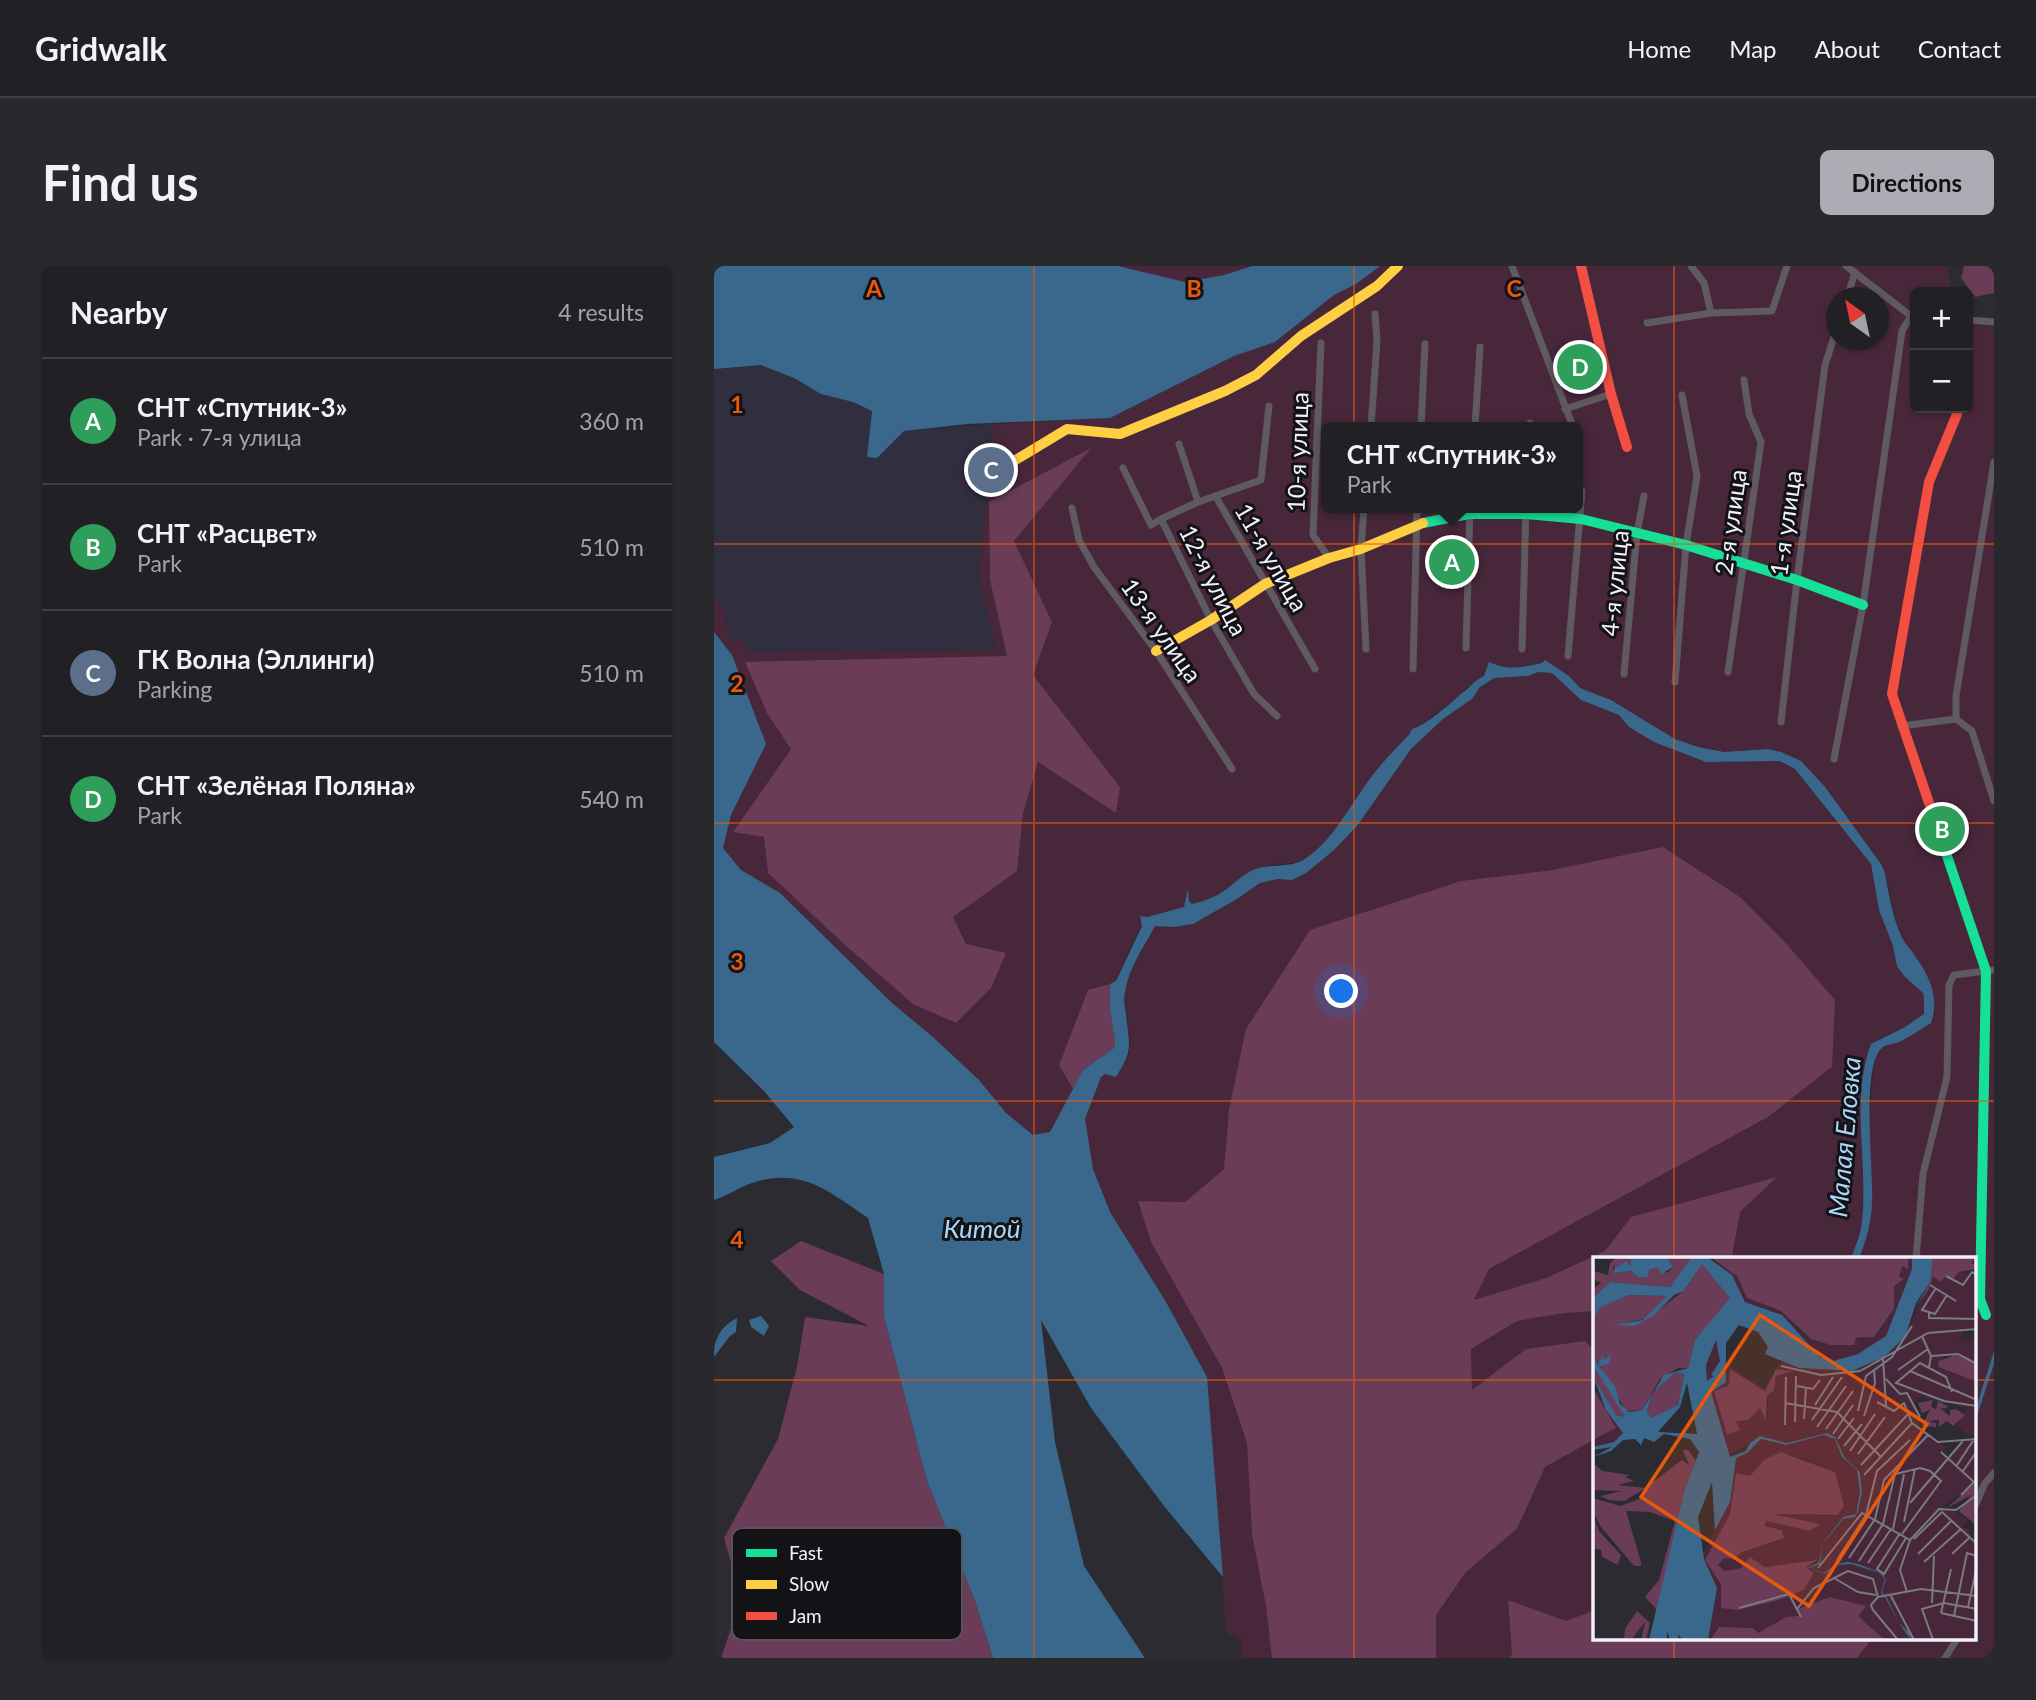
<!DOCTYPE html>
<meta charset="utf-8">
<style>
body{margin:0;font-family:Lato,sans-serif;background:#29282d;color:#f1f3f6}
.controls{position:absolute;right:21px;top:21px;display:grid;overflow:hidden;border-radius:10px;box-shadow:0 2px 5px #0004}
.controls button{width:63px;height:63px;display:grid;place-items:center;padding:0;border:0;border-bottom:2px solid #3e3e42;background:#212025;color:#f1f3f6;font:35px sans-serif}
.compass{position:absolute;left:1112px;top:21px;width:63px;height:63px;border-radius:50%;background:#212025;box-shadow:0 2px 5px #0004;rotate:327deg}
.you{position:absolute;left:628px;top:726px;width:24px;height:24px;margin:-18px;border:5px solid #fff;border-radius:50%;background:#1a73e8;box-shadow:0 0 0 10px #1a73e833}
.badge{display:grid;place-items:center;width:46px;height:46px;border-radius:50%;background:#adabb3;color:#fff;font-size:23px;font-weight:700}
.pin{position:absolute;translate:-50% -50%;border:4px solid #fff;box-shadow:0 2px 7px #0006}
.popup{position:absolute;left:607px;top:156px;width:262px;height:91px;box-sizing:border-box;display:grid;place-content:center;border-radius:10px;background:#212025;filter:drop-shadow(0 2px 5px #0005);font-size:23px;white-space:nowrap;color:#a2a3a7}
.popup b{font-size:26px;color:#f1f3f6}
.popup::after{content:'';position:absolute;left:50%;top:100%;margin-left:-14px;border:14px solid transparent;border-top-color:#212025}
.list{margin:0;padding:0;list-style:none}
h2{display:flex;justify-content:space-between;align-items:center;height:91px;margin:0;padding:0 28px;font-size:30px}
h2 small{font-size:23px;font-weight:400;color:#a2a3a7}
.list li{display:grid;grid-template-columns:46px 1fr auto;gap:21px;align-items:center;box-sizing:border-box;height:126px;padding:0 28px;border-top:2px solid #3e3e42}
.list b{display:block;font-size:26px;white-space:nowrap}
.list p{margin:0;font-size:23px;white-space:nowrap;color:#a2a3a7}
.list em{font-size:23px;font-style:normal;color:#a2a3a7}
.map{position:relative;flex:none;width:1280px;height:1392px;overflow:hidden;border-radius:10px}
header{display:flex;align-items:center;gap:42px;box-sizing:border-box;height:98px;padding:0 35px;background:#212025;border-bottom:2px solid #3e3e42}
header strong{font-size:33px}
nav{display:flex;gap:38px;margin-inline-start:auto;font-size:24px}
.intro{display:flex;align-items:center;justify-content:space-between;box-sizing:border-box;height:168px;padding:0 42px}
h1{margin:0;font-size:49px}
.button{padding:18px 32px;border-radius:10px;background:#adabb3;color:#111;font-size:24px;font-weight:700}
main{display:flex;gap:42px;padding:0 42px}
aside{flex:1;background:#212025;border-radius:10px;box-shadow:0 2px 5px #0004}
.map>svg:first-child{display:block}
</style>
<header>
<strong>Gridwalk</strong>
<nav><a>Home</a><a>Map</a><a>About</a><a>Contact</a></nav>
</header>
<div class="intro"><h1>Find us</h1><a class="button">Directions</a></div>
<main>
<aside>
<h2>Nearby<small>4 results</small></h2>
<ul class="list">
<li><span class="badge" style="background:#2e9e5b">A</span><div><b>СНТ «Спутник-3»</b><p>Park · 7-я улица</p></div><em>360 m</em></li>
<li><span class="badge" style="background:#2e9e5b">B</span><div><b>СНТ «Расцвет»</b><p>Park</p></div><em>510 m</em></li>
<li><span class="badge" style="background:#5c6f8a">C</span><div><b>ГК Волна (Эллинги)</b><p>Parking</p></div><em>510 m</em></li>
<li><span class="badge" style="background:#2e9e5b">D</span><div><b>СНТ «Зелёная Поляна»</b><p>Park</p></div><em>540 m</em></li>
</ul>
</aside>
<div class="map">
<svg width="1280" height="1392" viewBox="0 0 1280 1392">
<rect width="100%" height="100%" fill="#2c2b31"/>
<!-- built -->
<polygon fill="#312e3f" points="47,99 80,112 107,128 139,136 158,145 153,190 163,191 190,165 279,158 265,308 282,384 34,386 30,375 18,374 6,337 0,334 0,103"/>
<!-- green -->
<g fill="#48273b" fill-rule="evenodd">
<polygon points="404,0 538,0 510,9 471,16"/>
<path d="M666,0H1234L1237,26H1201V142H1254V59L1280,60V1085L1261,1145V993H1145L1151,977L1158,937L1155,861L1159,808L1162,790L1169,781L1186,775L1221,747C1219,723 1215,710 1201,690C1196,682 1189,677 1186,667C1177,645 1176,617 1167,598L1111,521L1053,483L1010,486L984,481L961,473L897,434L866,422L857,414L828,397C809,400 794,405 775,397L770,410C758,415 751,425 741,433C714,453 686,474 665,501C640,531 624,571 591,593C579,600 567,596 554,599C540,602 514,625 499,632C492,634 485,636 478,638L475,635L474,625L470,641L433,651L418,676L402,715L396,718L374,724L345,799L359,823L336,866L319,869L292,847L265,814L219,771L178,737L66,628L27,604L9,582L17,549L31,521L18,389L0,366V334L6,337L18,374L30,375L34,386L282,384L265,309L279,158L396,152L520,90L561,76L620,29L642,18ZM1122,32H1164V74H1122ZM612,161H864V242H612ZM375,184L300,275L338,356L319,409L406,521L401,546L324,496L309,548L303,605L239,651L252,678L199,738L132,680L54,607L50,571L20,565L77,483L53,447L293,390L276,314L275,236Z"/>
<polygon points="824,406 838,407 867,434 905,449 915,461 992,496 1066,495 1081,503 1157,598 1165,644 1179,680 1183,700 1190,710 1209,727 1210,731 1210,748 1191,761 1168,771 1151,795 1147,879 1149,924 1147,963 1137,993 1011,993 1018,990 1026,946 1062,912 917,951 891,985 832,1012 759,1034 775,1003 1054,851 1118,802 838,604 747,615 515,843 510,903 471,936 424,935 437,976 508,1102 533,1177 538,1269 552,1340 558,1392 527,1392 527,1374 512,1366 493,1111 452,1036 396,946 379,903 370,853 387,811 391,808 402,811 415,787 416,775 410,728 415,709 440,660 461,661 479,658 523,633 546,617 564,613 578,614 592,607 620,584 643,560 697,483 729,453 758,433 766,421 780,412 814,410"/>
<polygon points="881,1045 881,1085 871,1075 812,1083 758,1125 757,1083 803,1055 851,1047"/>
<polygon points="1280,1097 1280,1380 1271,1392 1143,1392 1158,1373 1261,1373 1261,1156"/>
<polygon points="881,1170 881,1344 852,1355 794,1335 798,1387 796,1392 722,1392 722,1349 752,1306 803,1263 831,1201 879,1174"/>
</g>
<!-- forest -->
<g fill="#6a3c57">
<polygon points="1250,0 1280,0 1280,27 1261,31 1247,12"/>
<polygon points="377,182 300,275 338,356 319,409 406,521 402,547 324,496 309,548 303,605 239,651 252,678 292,687 277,722 242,757 199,738 132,680 54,607 50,571 19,566 77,483 53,447 31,396 293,390 276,314 275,236"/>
<polygon points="949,581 1026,631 1070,675 1121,734 1118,801 1054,851 775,1003 760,1034 832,1012 891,985 917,951 1063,911 1026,946 1018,990 1011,993 881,993 881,1045 851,1047 803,1055 757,1083 758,1124 812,1083 871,1075 881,1085 881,1170 879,1174 831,1201 803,1263 752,1306 722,1349 722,1392 558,1392 552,1340 538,1269 533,1177 508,1102 437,976 424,935 471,936 510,903 515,843 532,763 596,664 747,615 838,604"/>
<polygon points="396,718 396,743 401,776 400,782 369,804 359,823 345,799 374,724"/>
<polygon points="87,975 170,1008 170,1051 213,1215 261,1335 279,1392 7,1392 27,1333 10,1272 64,1173 83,1101 91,1051 155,1060 86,1024 57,995"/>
<polygon points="794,1334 852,1355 881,1344 881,1373 1158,1373 1143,1392 796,1392 798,1387"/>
</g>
<!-- water -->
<g fill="#39688c">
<polygon points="0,0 404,0 471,16 510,9 538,0 666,0 642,18 620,29 561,76 520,90 396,152 253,158 190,165 163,192 153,191 158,145 139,136 107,128 80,112 47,99 0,103"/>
<path d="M0,366L18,389L52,478L17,549L9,582L27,604L66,627L178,737L219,771L265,814L292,847L319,869L336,866L369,804L400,782L401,776L396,743V718L402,715L428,660L426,650L433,651L470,641L474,623L475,635L478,638C485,636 493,634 499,631C514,625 524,611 539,604C555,597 575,603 591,593C615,577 630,550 646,527C660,505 677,487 695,469L698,463C711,460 737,437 748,427C757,421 760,414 770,410L775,396C794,405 809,401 828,397L831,394L855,410L866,422L897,434L961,473L984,481L1010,486L1053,483L1067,486L1087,495L1111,521L1167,598C1172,607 1172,614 1174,624C1177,639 1180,653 1186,667C1189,677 1196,681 1201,690C1215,709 1226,732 1217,757C1207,763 1196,771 1185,776C1180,778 1173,778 1169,781C1146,797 1160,907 1158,935C1158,954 1152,975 1145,993H1137C1140,983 1145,973 1147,962C1156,902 1135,836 1157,778L1191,761L1210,748V731L1209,727L1190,710L1183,700L1179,680L1165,644L1157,598L1081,503L1066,495L992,496L940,476L915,461L905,449L867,434L838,407L824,406L814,410L780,412L766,421L758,433L729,453L697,483L643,560L620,584L592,607L578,614L564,613L546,617L523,633L479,658L461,661L441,660C430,681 415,701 411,726C409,733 411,741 412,748C415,780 420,782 402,811L391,808L387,811L371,853L379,903L396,946L452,1036L493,1111L509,1311L450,1240L377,1142L327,1054L341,1176L370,1300L431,1392H279L261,1335L213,1215L170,1051V1008L154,952C113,924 86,900 35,918C23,923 12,930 0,934V891L56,877L80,861L50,825L0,776Z"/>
<polygon points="47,1050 55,1060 50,1070 37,1061 35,1054"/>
<path d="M23,1052L22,1066L16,1070L0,1091C0,1073 6,1061 23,1052Z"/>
<polygon points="1280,1085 1280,1098 1261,1156 1261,1145"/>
</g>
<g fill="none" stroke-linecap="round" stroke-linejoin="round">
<!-- street -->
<g stroke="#5f5a61" stroke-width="7">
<polyline points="798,0 859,161"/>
<polyline points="977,0 990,17 997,47"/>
<polyline points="1132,0 1197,50 1201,50"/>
<polyline points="1133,32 1141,6"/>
<polyline points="1254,54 1280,56"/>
<polyline points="933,57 997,47 1058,45 1073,0"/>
<polyline points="607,77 599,269 615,292"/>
<polyline points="851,143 897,128"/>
<polyline points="657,161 663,75 661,48"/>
<polyline points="707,161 711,78"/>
<polyline points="761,161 766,81"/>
<polyline points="816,161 816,157"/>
<polyline points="864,172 864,173"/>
<polyline points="465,178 484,236"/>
<polyline points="409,202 437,259 447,253 497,354 540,428 563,450"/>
<polyline points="502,231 601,403"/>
<polyline points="358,242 365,274 380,301 442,385 518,503"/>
<polyline points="650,242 647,283 652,383"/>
<polyline points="447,253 484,236 547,214 555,140"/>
<polyline points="752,382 756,242"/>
<polyline points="808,383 812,242"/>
<polyline points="854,390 868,225"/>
<polyline points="699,403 703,242"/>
<polyline points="1014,406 1047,176 1035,148 1030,114"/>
<polyline points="910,408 923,267 930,230"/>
<polyline points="961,416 972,279 983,210 968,129"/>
<polyline points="1242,453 1242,430 1280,196"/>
<polyline points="1067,456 1083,314 1111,99 1122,65"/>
<polyline points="1187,460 1242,453 1258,465 1280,535"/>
<polyline points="1120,493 1149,339 1188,65 1197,50"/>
<polyline points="1202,993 1209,908 1233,811 1235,719 1240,709 1280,704"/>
<polyline points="1261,1240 1271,1217 1280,1207"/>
<polyline points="1231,1392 1243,1373"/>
</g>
<!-- fast -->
<g stroke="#16e098" stroke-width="10">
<polyline points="709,257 755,248 812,248 867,253 972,279 1083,314 1149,339"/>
<polyline points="1229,578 1272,705 1266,1033 1272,1049"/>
</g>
<!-- slow -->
<g stroke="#ffcf43" stroke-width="10">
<polyline points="295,198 353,163 406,168 511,125 542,109 587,70 663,20 684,0"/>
<polyline points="442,385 497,354 551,318 615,292 647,283 709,257"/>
</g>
<!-- jam -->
<g stroke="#f24e42" stroke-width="10">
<polyline points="867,0 897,128 913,181"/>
<polyline points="1229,578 1178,428 1215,216 1243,148"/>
</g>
</g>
<!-- grid -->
<path fill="none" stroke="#e8590c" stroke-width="2" stroke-opacity="0.55" d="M320,0V1392M640,0V1392M960,0V993M0,278H1280M0,557H1280M0,835H1280M0,1114H881M1261,1114H1280M960,1373V1392"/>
<g text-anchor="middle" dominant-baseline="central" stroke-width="6" stroke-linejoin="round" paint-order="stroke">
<!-- street labels -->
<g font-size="24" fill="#f2f0f9" stroke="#131217">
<text transform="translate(583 186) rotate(-88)">10-я улица</text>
<text transform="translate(1016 256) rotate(-82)">2-я улица</text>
<text transform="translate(1071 257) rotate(-82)">1-я улица</text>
<text transform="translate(558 291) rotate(60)">11-я улица</text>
<text transform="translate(500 314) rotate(63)">12-я улица</text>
<text transform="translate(900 317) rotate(-84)">4-я улица</text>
<text transform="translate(448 364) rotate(55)">13-я улица</text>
</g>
<!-- water labels -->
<g font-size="26" font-style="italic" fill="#aad6fa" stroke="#131217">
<text transform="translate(1130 871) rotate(-85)">Малая Еловка</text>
<text x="268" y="962">Китой</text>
</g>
</g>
<!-- overview -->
<g transform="translate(879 991)">
<rect width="383" height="383" fill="#2c2b31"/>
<path d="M114,0L140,15L160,43L188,54L213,79L238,88H260L263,81L271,83L288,72L301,52V29L310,22L306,20L309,8L315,11V0H319V12L293,79L275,93L240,104L227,100L183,55L152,45L139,19ZM366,15L383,17V71L336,75H369L370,81L359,84L383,81L381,104L353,96L344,110L383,124V176L375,179L363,168L375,151L327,140L320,146L329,161L324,171L353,190L349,195L357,202L371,185L383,183V225L336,260L313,288L308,306L316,285L347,252L363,255L375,264L367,271H374L383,288V383H318L317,376L314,373L316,383H292L265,359L272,349L237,340L205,352L206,359L193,361L165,376L160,371L126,370L115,383L124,331L111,302L110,296L137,245L143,201L168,182L193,188L234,178L242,182L254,207L264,213L267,234L261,259L250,260L230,286L226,305L172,310L157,300L148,311L132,314L125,309L131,300L142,302L147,296L191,281L189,272L170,269L174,264L216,274L227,267L178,258L183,255L232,259L245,258L251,249L242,215L212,202L188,196L171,203L157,219L143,217L137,257L112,303L128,327L129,351L144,353L173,347L211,333L221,316L228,317L215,310L227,307L230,287L250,262L263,259L269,235L267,215L252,201L242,180L234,176L194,186L167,180L135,199L118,135L133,125L135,96L139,111L171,132L190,102L206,111L259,114L291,100L310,83L340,19L347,24L353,19L360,22ZM183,112L198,114L183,119L181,133L174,139L176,160L173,163L167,150L155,163H143L146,173L134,177L122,133L136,128L137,113L172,134ZM123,82L127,104L122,119L114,124L113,108ZM0,129L30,176L21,185L0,190V183L9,180L11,151Z" fill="#48273b" fill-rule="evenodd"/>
<path d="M24,0H38L41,5L37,10L23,12L21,7L20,16L38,14L45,20L64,9L74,16L80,10L74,0L99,1L77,30L17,25L0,41V32L8,26L0,22L1,14L15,18L17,6ZM117,0H315V12L309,9L306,20L311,22L301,29V52L281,80L263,81L261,88H238L218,82L188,54L154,41L144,19ZM340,0H383L378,7L383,6V12L366,15L360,22L353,19L347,25L340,19L336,32L322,51L337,25ZM109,6L137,41L133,50L102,83L95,111H85L67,122L49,153L33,154L0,97V62L7,51L35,38L75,39L52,62L30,66L51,64L93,32ZM362,98L383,106L382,124L345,110L346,104ZM0,108L16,131L32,160L23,158L0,119ZM137,112L172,134L183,112L200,114L183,119L181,133L174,139L173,164L167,151L155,163L143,164L147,173L134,178L121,134L136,128ZM82,116L91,117L85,148L58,161L54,154L60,135ZM0,131L23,171L0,183ZM340,143L338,150L343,152L345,144L356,150L348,152L357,159V153L363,152L372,158L360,169L354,164L346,170V163H341L336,165L343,166V170L329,169L337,153L329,156L325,146ZM90,193H95L103,204L91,235L64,353L52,340L66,323L82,264L57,255L33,254L48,305V309H41L8,270L0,255V241L27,249L49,241L60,225L89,203L96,208ZM188,195L242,215L251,249L245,258L179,257L228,267L216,274L174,264L171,269L189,273L191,281L147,296L142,302L131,301L125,308L132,314L148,311L157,300L172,310L224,303L213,311L221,316L211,333L183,344L144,353L128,351V327L112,303L137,257L143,216L157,219L171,203ZM0,206L9,214L37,218L32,220L41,224L25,228L53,231L31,244L16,243L7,239L29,234L0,233ZM383,225V268L366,254L378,238L354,251ZM0,257L6,274L28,298L25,308L9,300L8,293L0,291ZM237,340L273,349L265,359L292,383H117L126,370L160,371L165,376L193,360L206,359L205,352ZM44,354L57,366L53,383H48L52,365L38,383H31L32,372Z" fill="#6a3c57"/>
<path d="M31,0H74L80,10L68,17L64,10L56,13L55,20H45L38,14L20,16L24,5L23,11L33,4L38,9V0ZM99,0H114L139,18L152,45L189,58L227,100L240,104L265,97L293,79L319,12V0H340L337,25L323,46L312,80L291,100L259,114L206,111L172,97L175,90L165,75L146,68L133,86V125L118,135L137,200L153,194L157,186L167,179L194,186L234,176L242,180L252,201L267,215L269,235L265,254L262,260L250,262L230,287L227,307L214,312L231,316L244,307L255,305L265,307L289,316L293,323L289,335L294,341L306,366L317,376L318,383L306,366L293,342L288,336L292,322L287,316L258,307L244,308L232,317L213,312L226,305L230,286L250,260L263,257L267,234L264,213L249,200L242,182L231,178L193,188L168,182L154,196L143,201L137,245L122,273L119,225L105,260L111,302L124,331L115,383H90L85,377L86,383H77L74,374V383H56L91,235L106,195L97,182L71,177L61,185L51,181L48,188L42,182L30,183L18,194L0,200L19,190L0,193V190L21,185L30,176L13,153L0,119L23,158L32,160L0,108V97L5,108L11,95L10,103L18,98L16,107L6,109L22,129L27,147L36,155L49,153L71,118L95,111L102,83L137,41L109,7L91,34L81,38L61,58L42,69L21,68L50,63L74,39L35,38L7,51L0,62V41L17,25L77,30ZM123,83L127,104L118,118L121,119L114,124L113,108ZM82,116L91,117L85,148L58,161L54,154L60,135ZM94,126L104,177L65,175L87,150Z" fill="#39688c" fill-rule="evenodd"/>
<path fill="none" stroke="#7b7a81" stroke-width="2" d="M353,19L370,28L379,15L384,18M337,28L363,44M343,31L329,53L342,57L354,38M336,56V61L384,62M329,79L338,99L336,110M338,99L365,97L384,107M290,101L293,149M188,109L228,118L267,114L335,76L384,72M305,113L335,92M317,114L384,143M293,122L307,137L314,136L327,160M204,129L220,132L227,123M359,135L353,120L327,106L303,126L351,144L384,149M284,145L301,154L311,146L319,166L345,185L384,182M192,146L244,155L288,200M222,148L240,120M265,154L273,119L299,100L319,69M271,159L282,126L281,113M211,162L213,131M219,163L249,120M202,165L203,119M192,168L193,120M224,170L253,129M233,172L260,134M240,177L260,148M245,182L261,161M251,189L269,167M257,194L282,157M348,195L381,225L368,238M265,197L292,160M268,208L316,156M364,208L380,184M370,214L384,194M271,218L319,166M317,246L370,184M311,265L322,212M300,272L311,217M307,276L284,312L291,317L313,281M321,282L349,255L384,287M325,297L358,264M359,297L376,281M256,301L282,262L291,223L335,178M244,303L273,258L284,214L317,183M266,304L290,267L302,217L327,211L337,214L348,224L309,277M331,305L368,272M275,306L298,272M225,311L269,256L317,283M241,321L265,335L283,338M314,335L307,313L317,283L346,252L363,253L384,238M298,339L321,383M339,346L341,299M375,350L384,309M146,351L196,337L208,360M204,352L221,331L255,314L280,322L285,340M348,356L358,312M348,356L384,364M361,359L374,296L384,299M305,383L280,353L278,348L285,340L328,332L384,339M340,383L329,352L351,346L384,352"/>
<path fill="#e8590c" fill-opacity="0.15" stroke="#e8590c" stroke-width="3.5" d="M167,58L334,167L216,349L48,240Z"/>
<rect width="383" height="383" fill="none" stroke="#f2f0f9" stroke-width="3.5"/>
</g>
<!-- legend -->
<rect x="18" y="1262" width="230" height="112" rx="10" fill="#131217" stroke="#56555b" stroke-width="2"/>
<rect x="32" y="1283" width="31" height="8" fill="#16e098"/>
<rect x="32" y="1314" width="31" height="9" fill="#ffcf43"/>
<rect x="32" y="1346" width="31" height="8" fill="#f24e42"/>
<g font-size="19" fill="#f2f0f9">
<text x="75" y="1294">Fast</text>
<text x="75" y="1325">Slow</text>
<text x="75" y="1357">Jam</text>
</g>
<g font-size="23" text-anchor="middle" font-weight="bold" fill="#e8590c" stroke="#131217" stroke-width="6" stroke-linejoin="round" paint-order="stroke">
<text x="160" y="31">A</text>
<text x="480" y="31">B</text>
<text x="800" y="31">C</text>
<text x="23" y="147">1</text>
<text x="23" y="426">2</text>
<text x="23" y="704">3</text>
<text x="23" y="982">4</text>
</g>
</svg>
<div class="controls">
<button>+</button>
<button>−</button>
</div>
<svg class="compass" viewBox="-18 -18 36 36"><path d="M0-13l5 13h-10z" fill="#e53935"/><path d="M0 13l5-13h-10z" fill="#a2a3a7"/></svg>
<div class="you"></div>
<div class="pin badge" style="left:738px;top:296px;background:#2e9e5b">A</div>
<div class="popup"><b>СНТ «Спутник-3»</b>Park</div>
<div class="pin badge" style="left:1228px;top:563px;background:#2e9e5b">B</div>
<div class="pin badge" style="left:277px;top:204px;background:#5c6f8a">C</div>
<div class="pin badge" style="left:866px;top:101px;background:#2e9e5b">D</div>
</div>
</main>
